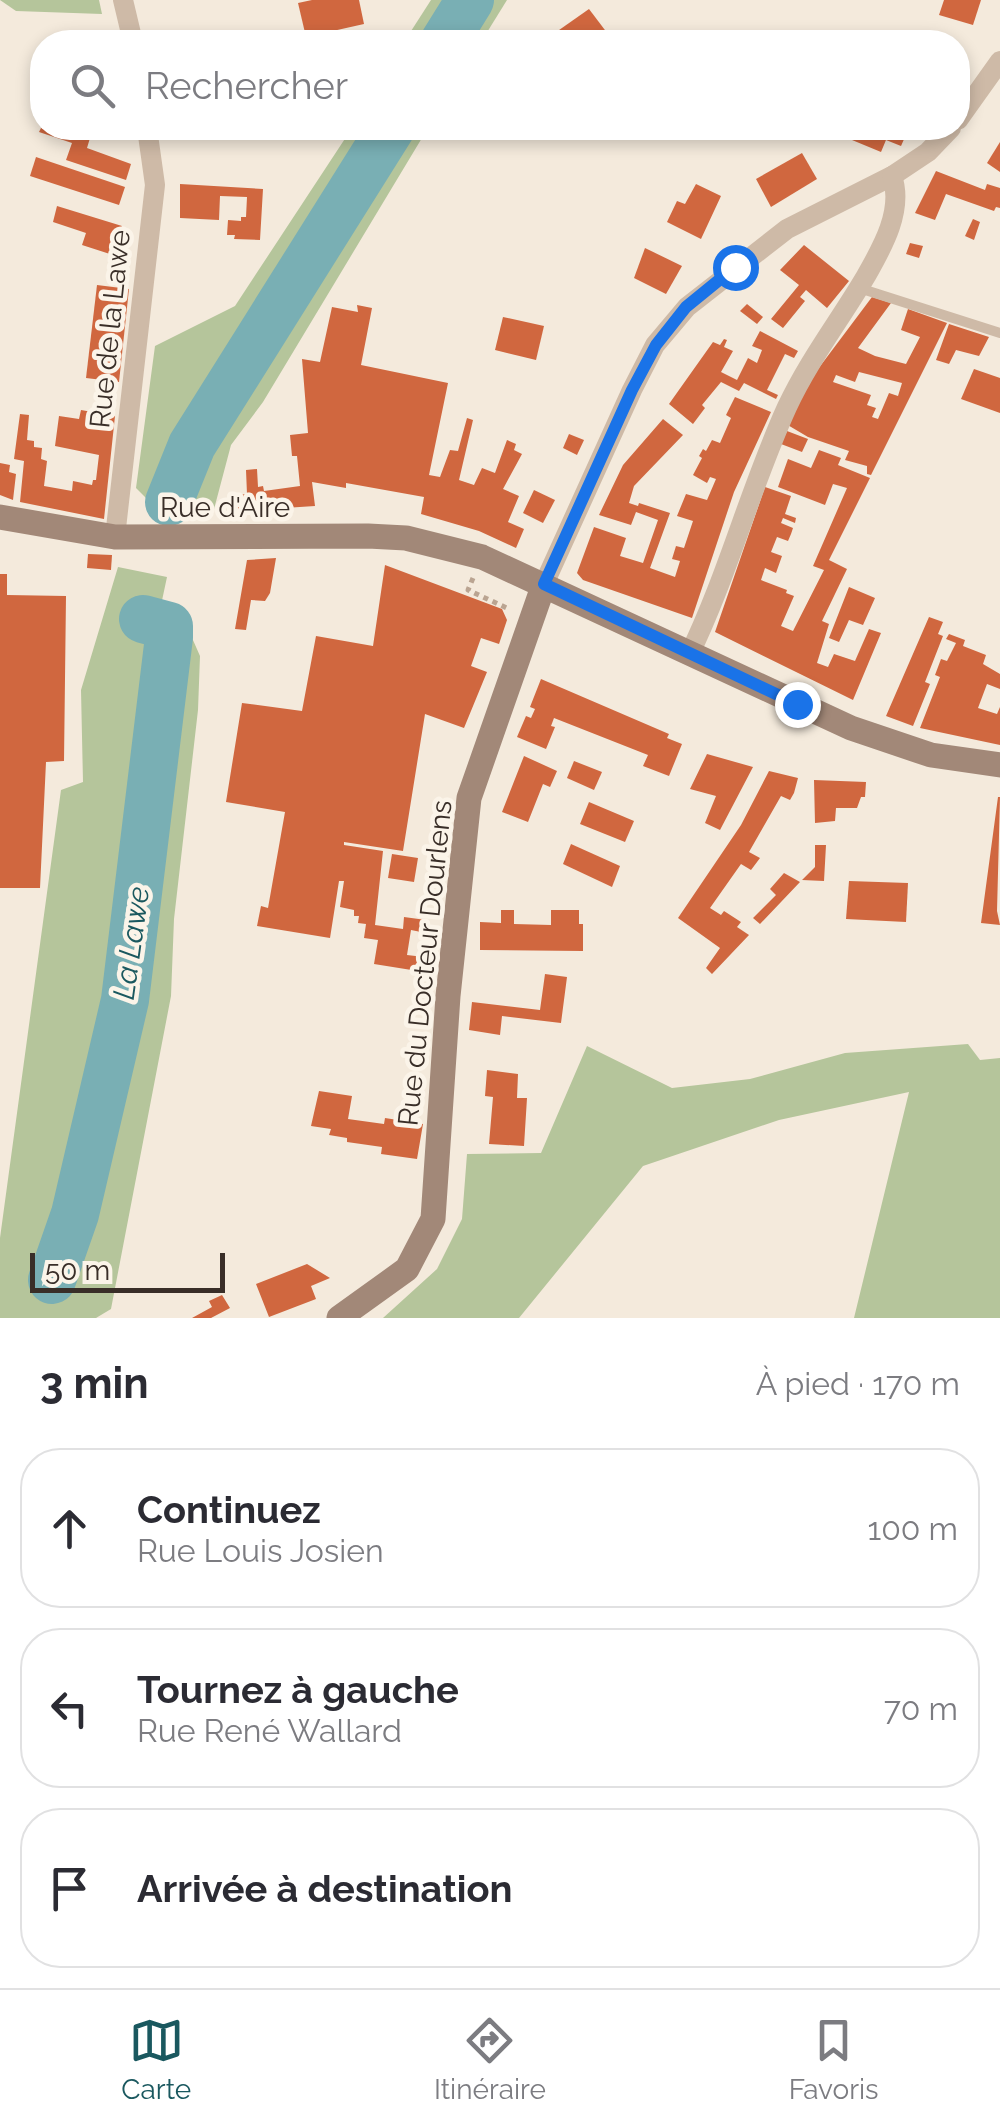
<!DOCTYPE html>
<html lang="fr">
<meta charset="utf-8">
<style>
body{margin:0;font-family:Raleway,sans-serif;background:#f2f2f3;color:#2b2b33}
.scale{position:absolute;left:30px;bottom:25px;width:195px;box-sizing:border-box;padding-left:10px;border:5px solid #392e28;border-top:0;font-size:28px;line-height:35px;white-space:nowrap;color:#392e28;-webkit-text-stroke:8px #fbf4e9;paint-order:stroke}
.stop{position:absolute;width:30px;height:30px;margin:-22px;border:8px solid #1a73e8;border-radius:50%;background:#fff}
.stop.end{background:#1a73e8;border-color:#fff;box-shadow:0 2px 10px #0008}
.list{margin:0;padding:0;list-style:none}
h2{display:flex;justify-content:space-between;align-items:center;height:130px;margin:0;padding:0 40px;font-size:42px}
h2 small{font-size:32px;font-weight:400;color:#7c7c81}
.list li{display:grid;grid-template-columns:65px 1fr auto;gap:30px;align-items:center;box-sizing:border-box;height:160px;margin:0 20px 20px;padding:0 20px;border:2px solid #e1e1e2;border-radius:40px}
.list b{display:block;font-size:38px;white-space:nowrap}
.list p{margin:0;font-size:32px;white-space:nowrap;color:#7c7c81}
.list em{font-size:32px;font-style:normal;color:#7c7c81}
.icon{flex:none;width:55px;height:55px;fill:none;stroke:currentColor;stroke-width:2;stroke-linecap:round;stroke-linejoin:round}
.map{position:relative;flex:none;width:1000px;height:1318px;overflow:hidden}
.search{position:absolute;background:#fff;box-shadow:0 5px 15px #0003;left:30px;right:30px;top:30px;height:110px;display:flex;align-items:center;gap:25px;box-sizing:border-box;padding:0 35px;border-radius:40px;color:#7c7c81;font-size:38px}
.sheet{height:670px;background:#fff}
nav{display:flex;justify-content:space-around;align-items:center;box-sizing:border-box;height:140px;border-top:2px solid #e1e1e2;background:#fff;font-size:28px;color:#7c7c81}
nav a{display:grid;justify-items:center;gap:5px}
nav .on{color:#1a585f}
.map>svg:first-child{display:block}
</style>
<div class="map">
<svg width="1000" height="1318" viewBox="0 0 1000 1318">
<rect width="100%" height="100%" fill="#f4eadc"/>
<!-- green -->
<g fill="#b5c59b">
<polygon points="0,0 99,0 102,14 16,11"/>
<polygon points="431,0 507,0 481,42 404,42"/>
<polygon points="352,128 428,128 263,402 231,445 213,513 157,509 136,488 155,346 235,306"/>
<polygon points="118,567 167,577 157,624 189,631 200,656 198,710 174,919 171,996 111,1309 96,1318 0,1318 0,1238 61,790 83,782 81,690"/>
<polygon points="968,1044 980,1060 1000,1058 1000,1318 854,1318 909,1092 779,1120 643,1166 519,1318 383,1318 437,1269 462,1219 467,1154 541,1153 587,1046 672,1088 750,1079 845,1053"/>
</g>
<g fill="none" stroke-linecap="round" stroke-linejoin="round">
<!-- river -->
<g stroke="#79afb4" stroke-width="48">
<polyline points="444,42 470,0"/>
<polyline points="169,502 192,445 391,128"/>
<polyline points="52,1280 75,1214 125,1000 169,637 169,626 143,619"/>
</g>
</g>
<!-- building -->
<g fill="#d0673f" fill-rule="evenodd">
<polygon points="312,0 359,0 364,24 306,37 298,3"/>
<polygon points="944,0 981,0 973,25 939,15"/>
<polygon points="589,9 614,42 542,42"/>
<polygon points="41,128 93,128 87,148 131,164 126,180 66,160 72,143 39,132"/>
<polygon points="857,128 865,132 866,128 909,128 901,146 886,140 881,152 852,140"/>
<polygon points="1000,142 1000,172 987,163"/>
<polygon points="802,153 817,179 771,207 756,179"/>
<polygon points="36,157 125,187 119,205 30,176"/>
<polygon points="936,171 985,190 987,184 1000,188 1000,208 996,207 994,211 946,194 935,220 915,213"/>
<polygon points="180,184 263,189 260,240 234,239 235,235 227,235 228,220 241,221 241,217 246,217 247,197 220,196 219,220 180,218"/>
<polygon points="696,184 721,196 701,239 667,222 677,201 685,204"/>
<polygon points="57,206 122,226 113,255 82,245 86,233 53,222"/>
<polygon points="973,219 980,222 974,240 965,236"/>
<polygon points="910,243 923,246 919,258 906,254"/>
<polygon points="804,245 849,281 827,308 806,290 800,297 805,301 783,328 771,319 799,285 780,270"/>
<polygon points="645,248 682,266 666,294 634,278"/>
<polygon points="97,285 129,289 119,382 86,378"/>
<path d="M872,297L891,303L858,348L875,356L906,364L920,337L901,330L908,309L947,323L871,475L867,474V466L845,460L849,451L808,437L786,424L818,369ZM859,372L902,383L898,396L889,393L878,419L872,417L876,408L867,405L871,395L833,382L836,375L855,382Z"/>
<polygon points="747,304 763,317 757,324 740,311"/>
<polygon points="357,305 372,308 361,365 448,383 429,475 440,477 450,450 458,451 467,418 473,420 459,480 474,485 482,468 495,473 507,440 516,444 514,450 522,454 503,489 519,496 508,522 524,529 516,548 479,531 421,514 424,497 346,483 346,488 312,482 315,506 238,511 237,495 247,494 246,470 257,469 258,487 263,486 264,491 300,486 297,456 292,456 290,435 308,433 302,359 320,362 332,307 358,312"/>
<polygon points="503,317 544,326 536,360 495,350"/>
<polygon points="949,324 989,337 979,356 956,350 949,364 936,360"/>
<polygon points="760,331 798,351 794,358 785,354 767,390 778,395 776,399 744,383 739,391 721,382 702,405 705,408 693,424 669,404 713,342 720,345 724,339 727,340 724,347 733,351 721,372 737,380 748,358 757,363 762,350 752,346"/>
<polygon points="974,369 1000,378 1000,413 961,399"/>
<polygon points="735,397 771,412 734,492 692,618 583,580 577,573 594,527 626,538 620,556 643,563 658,520 636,512 631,525 599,515 623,465 663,419 683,435 634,486 629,503 638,506 639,503 670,513 650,568 675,577 680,561 672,559 676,546 684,548 693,521 677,516 686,494 707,500 716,479 710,477 707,483 693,475 702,458 699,456 703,449 706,451 712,440 720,443 731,418 726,415"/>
<polygon points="81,410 115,416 104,519 20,502 24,461 14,459 20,414 29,415 27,440 34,441 34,447 42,448 41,459 47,461 44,486 72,491 73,481 92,485 93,480 96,480 99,455 55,446 59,416 79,419"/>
<polygon points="787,431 808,439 802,452 781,444"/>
<polygon points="569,434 584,440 577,455 563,448"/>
<polygon points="819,450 841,458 838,465 870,478 829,560 847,569 822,621 829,624 817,663 828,667 834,654 855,661 869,629 881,633 853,700 715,632 765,487 791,496 785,514 796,518 795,523 783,518 781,523 793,528 791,534 788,541 777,537 771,552 782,556 776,573 765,568 761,580 787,590 786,593 794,596 781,626 793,631 824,570 813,566 847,488 833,484 825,505 778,487 788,459 811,468"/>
<polygon points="0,463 10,465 9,472 16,474 13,500 0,495"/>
<polygon points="534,490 555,500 543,523 523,513"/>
<polygon points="88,554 112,555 111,570 87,568"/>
<polygon points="276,558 270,593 265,601 251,600 246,630 235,629 247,560"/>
<polygon points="385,565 502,609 507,620 499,644 481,638 471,666 487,672 464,728 425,714 403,851 344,842 344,845 383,851 375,925 403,929 404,917 426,920 426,933 411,930 407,955 424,957 424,972 374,964 378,940 364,938 366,924 358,923 359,916 354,916 354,910 340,907 344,881 339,881 330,938 257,926 261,906 268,908 285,812 226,802 242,703 302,711 316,636 373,646"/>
<polygon points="0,574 7,574 7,595 66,596 64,761 46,762 40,888 0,888"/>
<polygon points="849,587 875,598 863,625 849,620 839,642 829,638"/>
<polygon points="929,617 943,622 938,634 943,636 925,682 930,684 913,726 886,716"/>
<polygon points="949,634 965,640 963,646 986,655 983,664 1000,674 1000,689 987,684 978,708 997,714 1000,707 1000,745 920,728 940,677 935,675 941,659 947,661 956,643 946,639"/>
<polygon points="541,679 669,734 667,738 682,744 669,776 643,766 648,755 554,718 551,726 555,727 546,749 517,737 526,716 531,718 535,709 530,707"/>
<polygon points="707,754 753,767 720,830 705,823 716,796 690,789"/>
<polygon points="524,756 557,771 550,787 543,784 528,822 502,812"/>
<polygon points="574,761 602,772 594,790 567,778"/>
<polygon points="769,771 798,778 794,793 790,800 781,796 749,852 760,858 751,870 741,864 710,908 721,915 724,911 741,922 737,927 749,935 712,974 706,968 720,948 678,918 741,825"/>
<polygon points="814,780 866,782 865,797 861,797 857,808 836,808 835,821 815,823"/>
<polygon points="998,797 1000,797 997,911 1000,925 981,923"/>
<polygon points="589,802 634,821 625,842 580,824"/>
<polygon points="571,844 620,866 612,887 563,864"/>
<polygon points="815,845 826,845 824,881 802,880 815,867"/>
<polygon points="392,854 418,858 414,882 388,878"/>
<polygon points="784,873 800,882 760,924 753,918 776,895 770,889"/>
<polygon points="849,881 908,883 906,922 846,919"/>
<polygon points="501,910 514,910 514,924 551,925 551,910 579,910 579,924 583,924 583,951 480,950 480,922 501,923"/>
<polygon points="545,974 567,977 561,1023 502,1016 500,1035 469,1030 472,1002 540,1010"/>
<polygon points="487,1070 518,1074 517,1098 527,1098 524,1146 489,1144 493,1097 485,1096"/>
<polygon points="319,1091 352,1096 348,1119 384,1124 385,1118 423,1124 417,1159 381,1154 382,1147 347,1142 347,1138 329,1135 331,1129 311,1126"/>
<polygon points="307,1264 330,1278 311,1286 316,1299 269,1317 256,1284"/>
<polygon points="222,1295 230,1308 211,1318 192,1318 212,1307 209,1301"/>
</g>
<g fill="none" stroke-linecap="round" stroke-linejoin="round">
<!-- path -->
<polyline stroke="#baa491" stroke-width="5" stroke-dasharray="5 5" stroke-linecap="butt" points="473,578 468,590 509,609"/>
<!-- lane -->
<polyline stroke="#cebaa7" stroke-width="10" points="859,288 1000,333"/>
<!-- street -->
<g stroke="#cebaa7" stroke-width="20">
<polyline points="123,0 133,42"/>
<polyline points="958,120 1000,61"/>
<polyline points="115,537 155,185 147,128"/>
<polyline points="544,584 632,390 655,345 687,307 787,229 892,176 928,152 951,128"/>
<path d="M689,655C728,575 750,488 787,407C809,360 840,320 866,276C882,248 904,210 892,176"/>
</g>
<!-- secondary -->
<g stroke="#a28878" stroke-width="25">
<polyline points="0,517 115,537 368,536 406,538 482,557 851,728 931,755 1000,765"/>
<polyline points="339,1318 407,1269 433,1219 448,996 469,798 544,584"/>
</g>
</g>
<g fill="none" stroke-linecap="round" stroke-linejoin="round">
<!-- route -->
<polyline stroke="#1a73e8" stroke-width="12" points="735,267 686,307 656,345 632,390 544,584 797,704"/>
</g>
<g text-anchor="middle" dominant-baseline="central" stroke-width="9" stroke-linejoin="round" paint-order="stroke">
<!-- street labels -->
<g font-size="28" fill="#392e28" stroke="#fbf4e9">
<text transform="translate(110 329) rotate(-84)">Rue de la Lawe</text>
<text x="225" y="507">Rue d'Aire</text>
<text transform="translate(425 963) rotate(-84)">Rue du Docteur Dourlens</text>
</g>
<!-- water labels -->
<g font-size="30" font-style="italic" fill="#1a585f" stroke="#fbf4e9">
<text transform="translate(131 943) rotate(-82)">La Lawe</text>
</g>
</g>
</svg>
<div class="scale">50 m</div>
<div class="stop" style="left:735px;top:267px"></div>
<div class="stop end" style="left:797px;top:704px"></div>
<div class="search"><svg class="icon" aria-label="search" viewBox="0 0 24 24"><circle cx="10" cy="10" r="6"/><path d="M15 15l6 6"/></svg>Rechercher</div>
</div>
<section class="sheet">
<h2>3 min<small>À pied · 170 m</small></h2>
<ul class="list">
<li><svg class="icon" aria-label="ahead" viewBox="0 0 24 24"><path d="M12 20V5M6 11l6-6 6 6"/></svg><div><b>Continuez</b><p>Rue Louis Josien</p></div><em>100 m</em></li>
<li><svg class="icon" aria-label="left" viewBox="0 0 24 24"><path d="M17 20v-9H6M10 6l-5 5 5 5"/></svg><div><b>Tournez à gauche</b><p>Rue René Wallard</p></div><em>70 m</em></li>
<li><svg class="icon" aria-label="arrive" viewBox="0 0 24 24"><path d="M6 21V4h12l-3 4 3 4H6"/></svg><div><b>Arrivée à destination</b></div></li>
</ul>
</section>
<nav>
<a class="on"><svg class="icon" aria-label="map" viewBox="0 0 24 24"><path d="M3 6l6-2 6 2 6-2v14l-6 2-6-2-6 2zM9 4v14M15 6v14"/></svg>Carte</a>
<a><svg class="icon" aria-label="directions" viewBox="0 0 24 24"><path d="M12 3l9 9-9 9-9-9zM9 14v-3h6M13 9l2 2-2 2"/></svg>Itinéraire</a>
<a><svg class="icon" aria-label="saved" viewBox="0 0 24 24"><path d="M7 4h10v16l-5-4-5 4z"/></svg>Favoris</a>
</nav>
